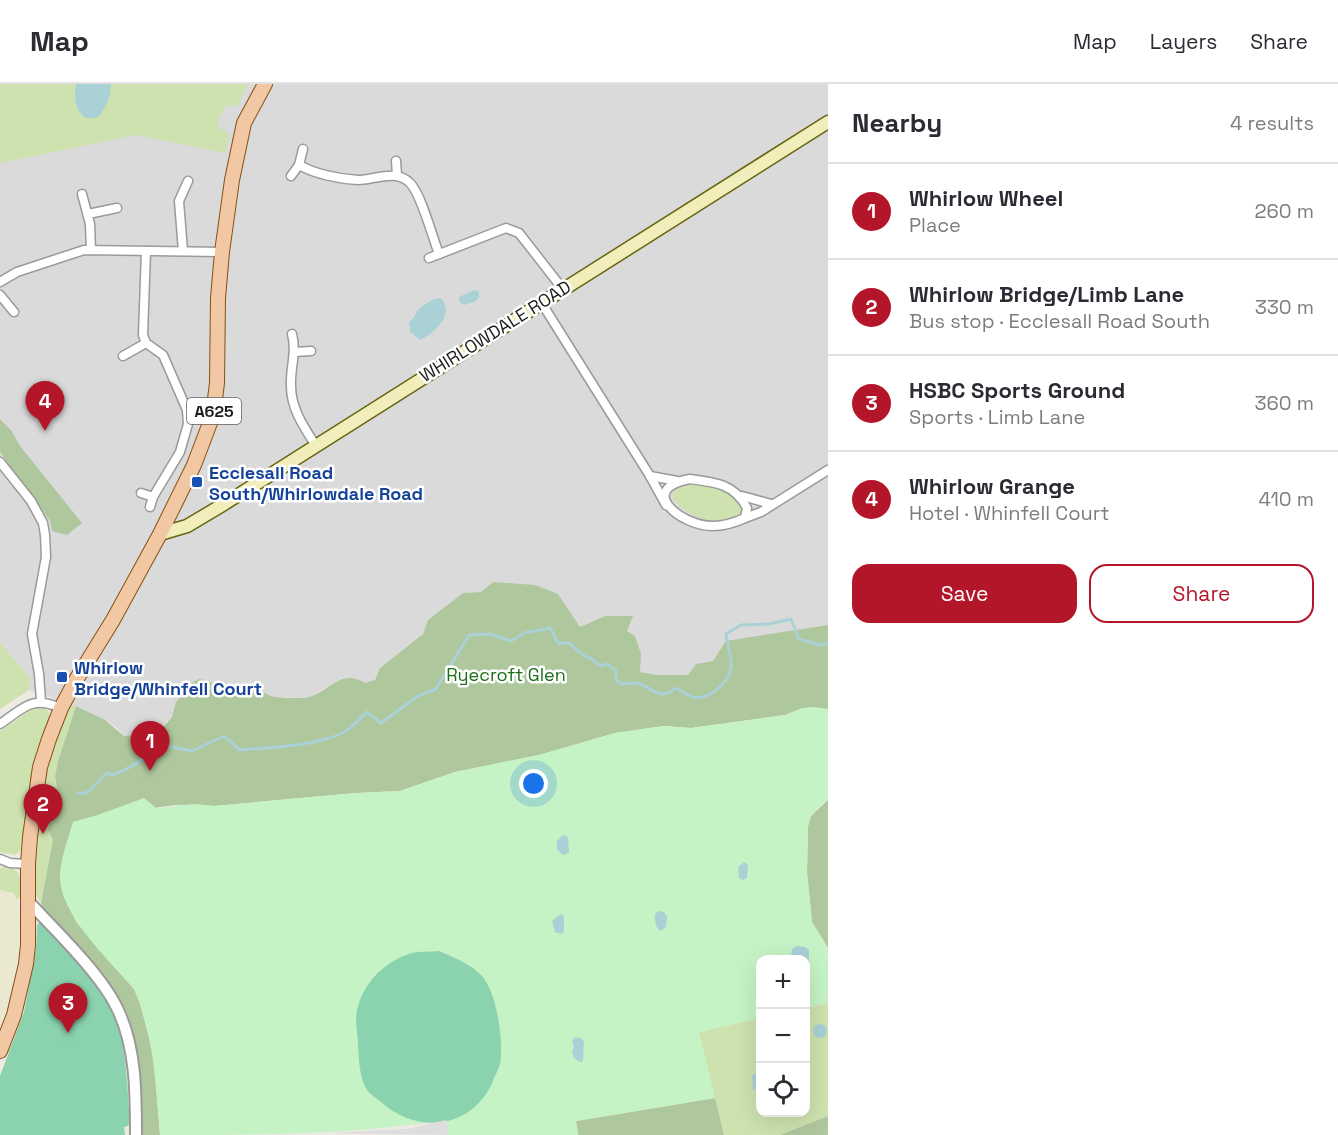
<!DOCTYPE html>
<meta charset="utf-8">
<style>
body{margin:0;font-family:"Space Grotesk",sans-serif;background:#f2f2f3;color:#2b2b33}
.controls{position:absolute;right:18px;bottom:18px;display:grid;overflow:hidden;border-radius:12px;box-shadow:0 6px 24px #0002}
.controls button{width:54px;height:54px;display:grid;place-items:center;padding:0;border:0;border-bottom:2px solid #e1e1e2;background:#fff;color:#2b2b33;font:30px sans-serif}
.you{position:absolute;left:534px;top:700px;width:21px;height:21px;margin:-15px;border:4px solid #fff;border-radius:50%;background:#1a73e8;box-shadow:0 0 0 9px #1a73e833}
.badge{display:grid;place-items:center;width:39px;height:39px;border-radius:50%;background:#b31629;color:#fff;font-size:20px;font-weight:700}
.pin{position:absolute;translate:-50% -50px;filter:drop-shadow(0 2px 3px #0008)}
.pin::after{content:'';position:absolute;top:32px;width:21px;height:18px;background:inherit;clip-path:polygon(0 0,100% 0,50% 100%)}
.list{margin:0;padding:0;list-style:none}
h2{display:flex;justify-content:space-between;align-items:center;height:78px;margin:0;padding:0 24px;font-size:26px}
h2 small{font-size:20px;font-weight:400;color:#7c7c81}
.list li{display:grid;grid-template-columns:39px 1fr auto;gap:18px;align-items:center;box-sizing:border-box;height:96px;padding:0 24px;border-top:2px solid #e1e1e2}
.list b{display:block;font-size:22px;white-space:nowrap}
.list p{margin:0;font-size:20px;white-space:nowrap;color:#7c7c81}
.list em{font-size:20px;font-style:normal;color:#7c7c81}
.actions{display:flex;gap:12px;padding:18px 24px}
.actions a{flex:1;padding:14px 0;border:2px solid #b31629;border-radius:18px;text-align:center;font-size:21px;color:#b31629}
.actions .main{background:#b31629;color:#fff}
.icon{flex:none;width:33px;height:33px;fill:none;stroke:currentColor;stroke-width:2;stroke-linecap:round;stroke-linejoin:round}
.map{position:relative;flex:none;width:828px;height:1051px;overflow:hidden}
header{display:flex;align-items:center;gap:36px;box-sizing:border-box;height:84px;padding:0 30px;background:#fff;border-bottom:2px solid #e1e1e2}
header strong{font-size:28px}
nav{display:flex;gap:33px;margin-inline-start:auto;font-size:21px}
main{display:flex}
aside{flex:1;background:#fff}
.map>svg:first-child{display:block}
</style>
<header>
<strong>Map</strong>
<nav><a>Map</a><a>Layers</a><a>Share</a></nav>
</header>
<main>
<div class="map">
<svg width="828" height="1051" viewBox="0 0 828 1051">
<rect width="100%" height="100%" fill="#ede9e3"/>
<!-- residential -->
<polygon fill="#dbdada" points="0,0 828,0 828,541 809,544 713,577 696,580 688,591 658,591 639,588 627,547 632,532 605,532 580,543 558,510 493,498 481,508 463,509 428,536 423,550 380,584 375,596 365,599 339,596 308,614 273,613 258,605 253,609 218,602 209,597 176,618 172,633 158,646 146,650 124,652 117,644 105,636 76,622 29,606 30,594 0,558 0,368 50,437 52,447 81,439 19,362 11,346 0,335"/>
<!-- farmland -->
<polygon fill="#eae8d1" points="0,806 14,809 17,816 20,836 19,871 7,927 0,945"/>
<!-- grass -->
<g fill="#cee2af">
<polygon points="0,0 248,0 237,23 230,21 225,23 218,36 219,44 230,51 225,69 137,51 0,79"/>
<path d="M682,400C711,402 723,400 743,423L742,428C724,447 687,433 673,415L674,407Z"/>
<polygon points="0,558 30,594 29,606 0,625"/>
<polygon points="69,620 76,622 58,677 55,692 57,702 48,746 53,756 41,819 33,807 33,772 37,765 40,741 37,730 47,681"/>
<polygon points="36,622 44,623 49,628 50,634 31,698 23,758 20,767 15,771 0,768 0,647"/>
<path d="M4,782C23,786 20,793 21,811L17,816L14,809L0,806V785Z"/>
<polygon points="828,919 828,1032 780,1051 724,1051 698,948 760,934 760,1028 806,1028 806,924"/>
</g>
<!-- forest -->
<g fill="#aec79d">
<polygon points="0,335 11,346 20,362 82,439 67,451 52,447 50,437 0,368"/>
<path d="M493,498L535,501L558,510L580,543L605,532H633L627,547L635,552L641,570L640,588L658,591H688L696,580L713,577L726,557L828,541V625L803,624L785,631L691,644L664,642L615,649L539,671L455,688L400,707L356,709L214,722L175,721L95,732L73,738L61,801L64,813L77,839L134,905L139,916L153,968L160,1051H142C137,1011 143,960 124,923C106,888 70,856 44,827L41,819L53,756L48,746L57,702L55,692L58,677L76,622L105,636L124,652L146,650L165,641L172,633L176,618L192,599L199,595L209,597L218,602L253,609L258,605C262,607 266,610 271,612C276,614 303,615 309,613C330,607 341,584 365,599L375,596L380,584L423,550L428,536L463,509L481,508Z"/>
<polygon points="828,716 828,864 812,838 807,788 808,742 811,732"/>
<polygon points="715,1014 724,1051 578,1051 576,1037"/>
<polygon points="828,1032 828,1051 780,1051"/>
</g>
<!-- park -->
<path fill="#c6f3c5" d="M814,623L828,625V716L820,722L811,732L808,742L807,788L812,838L828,864V919L806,924V876H760V934L699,948L715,1014L576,1037L578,1051H449L445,1036C352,1051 255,1051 160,1051C156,1001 154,951 134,905C110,877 60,831 60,793C60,776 68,755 73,738L95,732L144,714L156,724L195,720L214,722L356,709L400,707L455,688L539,671L615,649L664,642L691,644L785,631L803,624Z"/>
<!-- pitch -->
<g fill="#8ad3ae">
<path d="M40,838C65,865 102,898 115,932C127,965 127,1003 130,1038L128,1042L124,1043L125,1051H0V992L24,928L36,865L37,841Z"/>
<path d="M439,867C455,874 471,880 482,892C497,909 504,958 500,980C499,985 495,991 493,997C473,1045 417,1051 381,1018C376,1014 370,1010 367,1006C359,993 359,975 358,961C358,952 356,943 356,934C358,904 383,877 412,869C420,867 431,868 439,867Z"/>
</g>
<!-- parking -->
<polygon fill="#ddd" points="446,1036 449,1051 330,1049 407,1045"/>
<!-- water -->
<g fill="#a9d1d6">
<path d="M76,0H111C110,15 107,23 97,34H85C74,23 74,15 76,0Z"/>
<polygon points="474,206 479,208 479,214 474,218 464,221 459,217 459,213"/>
<path d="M438,214L443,216C444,219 446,222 446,226C446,238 430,252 420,256L410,248L409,238C415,234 415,230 419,225C424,220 431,216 438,214Z"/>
<polygon points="563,751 568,753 569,769 563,771 557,765 557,757"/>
<polygon points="744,778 748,781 747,794 743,796 739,794 738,783"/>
<path d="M659,827L664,828L667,833L666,843L661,847C655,844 655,836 655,830Z"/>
<polygon points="561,830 564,832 564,848 562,850 555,848 552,837"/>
<polygon points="797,862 805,863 809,866 809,877 806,882 806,876 791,875 792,865"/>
<circle cx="820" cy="947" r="7"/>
<polygon points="575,953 581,954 584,958 583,977 580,978 574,974 572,967 574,962 572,957"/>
<polygon points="758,989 760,990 760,1007 753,1005 752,991"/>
</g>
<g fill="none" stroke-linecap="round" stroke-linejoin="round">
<!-- stream -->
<path stroke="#a9d1d6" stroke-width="3" d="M78,709C94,712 95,695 108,689L113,691C124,686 142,679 147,669C149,666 149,662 151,659L192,667L224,652L240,666C266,664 325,661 346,647C353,642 360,634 367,628L381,639L418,612L436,605L469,551L490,550L511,557L524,549L550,544L558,559H569L584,572L590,574L601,582L608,580L616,587V596L621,600C626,600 631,599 636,599C652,602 660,619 675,604C681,607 687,611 693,613C708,617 730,598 731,583C732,573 727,560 726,550L741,541L769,540L791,535L799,555L820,561L828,559"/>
<!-- minor casing -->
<g stroke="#9a9a9a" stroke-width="11">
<g id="minor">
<polyline points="396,77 397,91"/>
<path d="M299,81C315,90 339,95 358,96C375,96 397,84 411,100C422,113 432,152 439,170"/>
<polyline points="291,92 299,81 303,65"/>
<polyline points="82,110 90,140 91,166"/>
<polyline points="88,130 117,124"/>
<polyline points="146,167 143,251 146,259 163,271 187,326 188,340 180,368 153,413 150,423"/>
<polyline points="183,167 179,117 188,97"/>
<polyline points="429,174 506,144 519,149 562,204"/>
<polyline points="0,198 17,188 84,166 222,168"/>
<polyline points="0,211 14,228"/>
<polyline points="541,218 650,392 666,421"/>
<path d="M292,250C297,269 290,283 291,302C291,325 304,343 316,362"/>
<polyline points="295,268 311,267"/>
<polyline points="123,272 146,259"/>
<polyline points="0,378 31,417 43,439 45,451 46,473 32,550 39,590 41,617"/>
<polyline points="650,392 677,397"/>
<path d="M690,395C715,398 735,400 747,424L745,434C734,439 724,442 713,442C680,442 636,405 690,395Z"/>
<polyline points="141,409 153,413"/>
<polyline points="742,412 771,420"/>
<polyline points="745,434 761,428 828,386"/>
<path d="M0,640C24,624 31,611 61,624"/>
<polyline points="0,775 10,779 28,780"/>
</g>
</g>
<!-- tertiary casing -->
<g stroke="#9a9a9a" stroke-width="14">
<path id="tertiary" d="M28,817C56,847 100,889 117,924C136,962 136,1009 136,1051"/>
</g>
<!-- secondary casing -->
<g stroke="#661" stroke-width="15">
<polyline id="secondary" points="160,450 187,442 224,420 828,38"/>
</g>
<!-- primary casing -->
<g stroke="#855010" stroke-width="16">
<polyline id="primary" points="0,967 14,931 26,880 28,861 28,780 30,753 40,683 49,655 61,624 76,596 113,536 160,450 194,381 213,331 217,299 218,214 222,168 232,96 244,39 265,0"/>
</g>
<!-- minor -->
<use href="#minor" stroke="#fff" stroke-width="8"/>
<!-- tertiary -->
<use href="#tertiary" stroke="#fff" stroke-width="10"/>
<!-- secondary -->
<use href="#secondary" stroke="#f2eebc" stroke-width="12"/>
<!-- primary -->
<use href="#primary" stroke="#f1c7a4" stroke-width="14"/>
</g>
<!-- markers -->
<g fill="#1a4fb4" stroke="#fff" stroke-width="2">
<rect x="191" y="392" width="12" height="12" rx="3"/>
<rect x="56" y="587" width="12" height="12" rx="3"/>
</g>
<g text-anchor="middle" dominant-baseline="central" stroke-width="5" stroke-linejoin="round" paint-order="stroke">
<!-- shield labels -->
<rect fill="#fff" stroke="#616161" stroke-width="1.5" x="187" y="314" width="54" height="26" rx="4.5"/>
<g font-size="16" font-weight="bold" fill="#1d1d1d">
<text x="214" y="327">A625</text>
</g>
<!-- street labels -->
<g font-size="18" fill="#1d1d1d" stroke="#fff">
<text transform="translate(495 247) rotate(-32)">WHIRLOWDALE ROAD</text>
</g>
<!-- transit labels -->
<g font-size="18" font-weight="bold" fill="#164399" stroke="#fff" text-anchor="start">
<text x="209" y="388">Ecclesall Road<tspan x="209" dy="21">South/Whirlowdale Road</tspan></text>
<text x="74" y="583">Whirlow<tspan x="74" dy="21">Bridge/Whinfell Court</tspan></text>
</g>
<!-- park labels -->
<g font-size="18" fill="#1a6e17" stroke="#fff">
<text x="506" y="590">Ryecroft Glen</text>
</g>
</g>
</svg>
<div class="controls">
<button>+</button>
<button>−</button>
<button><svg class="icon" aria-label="locate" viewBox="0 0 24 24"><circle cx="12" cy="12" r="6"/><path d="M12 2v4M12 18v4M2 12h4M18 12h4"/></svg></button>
</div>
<div class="you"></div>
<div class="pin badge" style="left:150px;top:687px">1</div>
<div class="pin badge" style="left:43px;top:750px">2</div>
<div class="pin badge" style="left:68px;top:949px">3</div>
<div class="pin badge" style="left:45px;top:347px">4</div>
</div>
<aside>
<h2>Nearby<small>4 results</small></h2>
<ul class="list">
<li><span class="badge">1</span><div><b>Whirlow Wheel</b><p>Place</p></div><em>260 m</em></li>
<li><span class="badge">2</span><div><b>Whirlow Bridge/Limb Lane</b><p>Bus stop · Ecclesall Road South</p></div><em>330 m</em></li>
<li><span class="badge">3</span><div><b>HSBC Sports Ground</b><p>Sports · Limb Lane</p></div><em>360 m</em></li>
<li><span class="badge">4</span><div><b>Whirlow Grange</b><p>Hotel · Whinfell Court</p></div><em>410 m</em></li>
</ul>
<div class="actions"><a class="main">Save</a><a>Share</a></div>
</aside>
</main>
